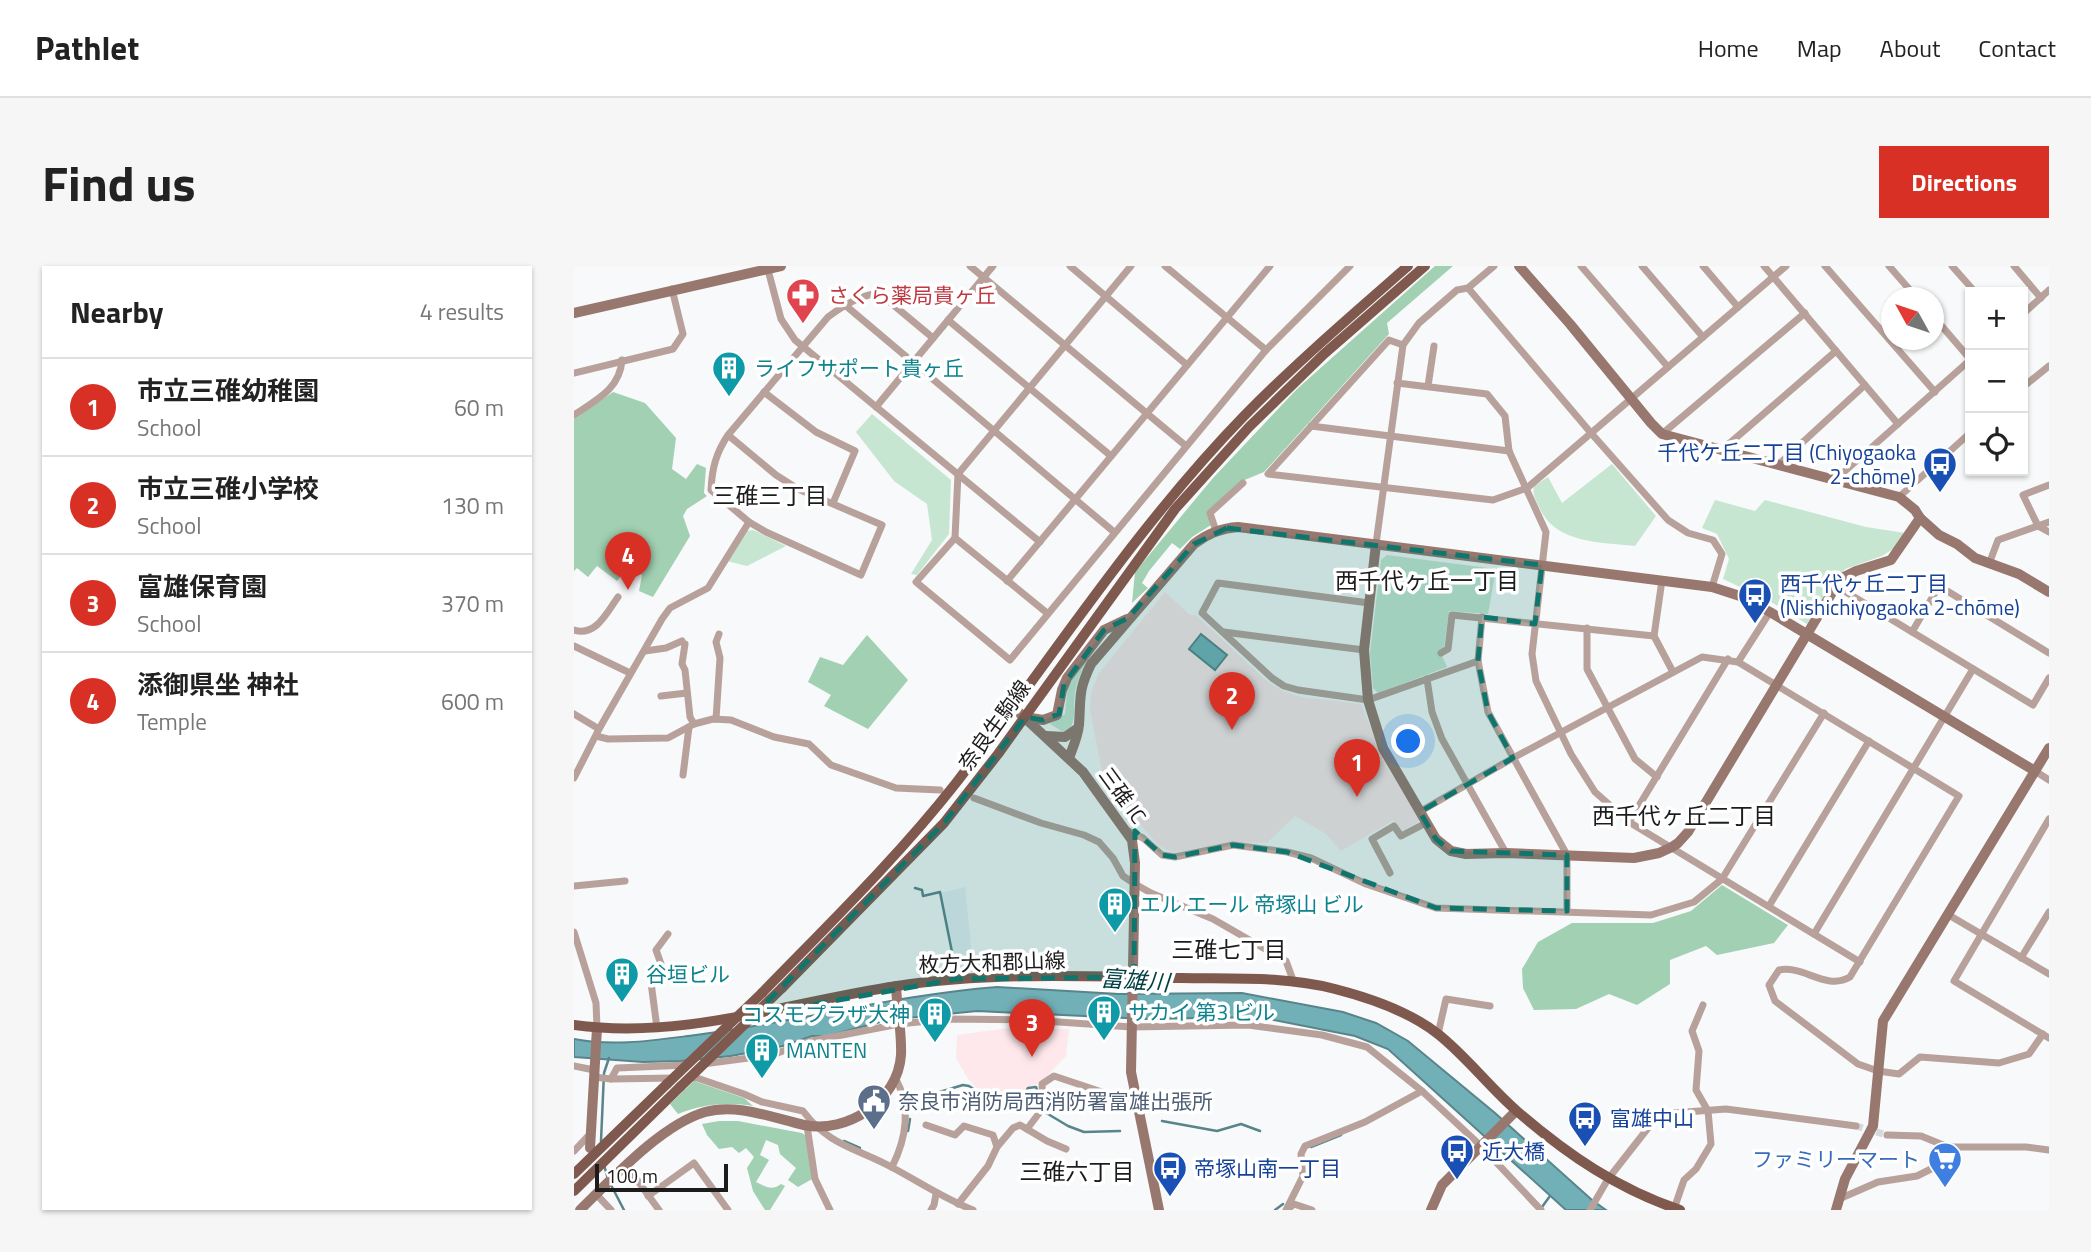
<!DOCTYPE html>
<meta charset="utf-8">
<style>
body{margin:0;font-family:"Titillium Web","Noto Sans JP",sans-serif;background:#f6f6f6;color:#222}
.controls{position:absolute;right:21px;top:21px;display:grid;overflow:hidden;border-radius:0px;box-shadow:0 2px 5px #0004}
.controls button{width:63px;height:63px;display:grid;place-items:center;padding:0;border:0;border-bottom:2px solid #e0e0e0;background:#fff;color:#222;font:35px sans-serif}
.compass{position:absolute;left:1307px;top:21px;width:63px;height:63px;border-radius:50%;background:#fff;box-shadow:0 2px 5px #0004;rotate:310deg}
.scale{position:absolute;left:21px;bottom:18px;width:133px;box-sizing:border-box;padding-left:7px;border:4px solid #1c1c1d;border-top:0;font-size:19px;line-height:24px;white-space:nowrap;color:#1c1c1d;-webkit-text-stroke:5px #fff;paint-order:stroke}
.you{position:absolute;left:835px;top:476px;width:24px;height:24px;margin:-18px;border:5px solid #fff;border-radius:50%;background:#1a73e8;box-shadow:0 0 0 10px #1a73e833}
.badge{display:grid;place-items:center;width:46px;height:46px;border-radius:50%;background:#d93025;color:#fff;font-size:23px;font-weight:700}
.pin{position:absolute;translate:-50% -58px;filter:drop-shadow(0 2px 4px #0008)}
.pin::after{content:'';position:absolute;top:37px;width:24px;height:21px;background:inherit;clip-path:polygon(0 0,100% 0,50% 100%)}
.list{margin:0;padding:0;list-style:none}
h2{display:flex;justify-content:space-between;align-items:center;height:91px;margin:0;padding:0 28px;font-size:30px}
h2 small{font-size:23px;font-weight:400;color:#767676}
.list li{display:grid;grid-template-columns:46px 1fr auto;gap:21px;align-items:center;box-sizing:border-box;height:98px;padding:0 28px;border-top:2px solid #e0e0e0}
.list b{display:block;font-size:26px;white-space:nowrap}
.list p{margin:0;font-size:23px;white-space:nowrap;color:#767676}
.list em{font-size:23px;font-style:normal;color:#767676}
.icon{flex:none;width:38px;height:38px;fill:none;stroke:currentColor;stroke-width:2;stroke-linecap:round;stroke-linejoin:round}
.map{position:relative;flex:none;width:1475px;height:944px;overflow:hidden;border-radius:0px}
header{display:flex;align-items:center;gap:42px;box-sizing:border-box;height:98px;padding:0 35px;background:#fff;border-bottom:2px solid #e0e0e0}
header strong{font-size:33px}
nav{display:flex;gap:38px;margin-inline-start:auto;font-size:24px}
.intro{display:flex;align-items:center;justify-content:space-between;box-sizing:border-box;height:168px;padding:0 42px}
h1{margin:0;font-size:49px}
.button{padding:18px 32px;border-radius:0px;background:#d93025;color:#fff;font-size:24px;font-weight:700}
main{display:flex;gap:42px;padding:0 42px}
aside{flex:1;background:#fff;border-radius:0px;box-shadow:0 2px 5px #0004}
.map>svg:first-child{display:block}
</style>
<header>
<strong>Pathlet</strong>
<nav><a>Home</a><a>Map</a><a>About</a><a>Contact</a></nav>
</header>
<div class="intro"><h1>Find us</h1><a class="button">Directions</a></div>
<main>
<aside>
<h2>Nearby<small>4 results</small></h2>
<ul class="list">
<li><span class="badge">1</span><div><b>市立三碓幼稚園</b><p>School</p></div><em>60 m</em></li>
<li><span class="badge">2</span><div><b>市立三碓小学校</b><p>School</p></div><em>130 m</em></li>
<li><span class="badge">3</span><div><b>富雄保育園</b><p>School</p></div><em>370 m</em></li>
<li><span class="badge">4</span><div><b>添御県坐 神社</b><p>Temple</p></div><em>600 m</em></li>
</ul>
</aside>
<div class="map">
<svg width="1475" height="944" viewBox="0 0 1475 944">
<rect width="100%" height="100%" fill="#f7f9fa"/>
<!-- built -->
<polygon fill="#e7eff5" points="391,621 399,699 382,701 367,627"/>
<!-- education -->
<g fill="#fee8eb">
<polygon points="591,326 616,349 622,349 694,416 709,425 727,431 787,438 811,497 847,554 828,565 820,554 767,585 752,568 721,550 693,577 657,576 600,587 585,580 558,549 529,511 516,444 517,427 525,407"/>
<polygon points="434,762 495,763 492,790 469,814 445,830 412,833 394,813 382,792 383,769"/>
</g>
<!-- green -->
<g fill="#c7e6d2">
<polygon points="298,148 377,214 375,268 343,309 337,308 358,274 353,238 320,215 282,166"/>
<path d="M1038,198L1082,250L1061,280C1026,276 981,278 965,241C962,234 958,228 960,220L974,211L988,237Z"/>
<polygon points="1141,234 1181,245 1191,234 1292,261 1331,267 1319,283 1308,290 1271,303 1233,358 1194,334 1149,313 1155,293 1143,268 1128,262"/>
<polygon points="179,264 212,280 173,300 153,295 172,265"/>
<polygon points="813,289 922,303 914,348 875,345 870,382 866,385 873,401 804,427 799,422 796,387 807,294"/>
<path d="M531,367L533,368C520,387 504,404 501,427C499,439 502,450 497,461L489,466L476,458L491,448L494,419Z"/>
</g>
<!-- forest -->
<g fill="#a1d0b2">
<polygon points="861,0 879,0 813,57 815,68 690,206 668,215 633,246 637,259 618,271 606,283 598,277 575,305 568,317 574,322 558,337 561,306 639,212 723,123"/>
<polygon points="39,126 71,137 102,172 98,203 112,213 123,198 132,202 130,227 133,230 113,243 109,250 116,270 79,331 65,325 68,309 54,301 43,315 23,300 14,311 3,302 0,305 0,153"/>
<polygon points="293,369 334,414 294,463 250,440 257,429 234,416 246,391 269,399"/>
<polygon points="1148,619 1214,659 1200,677 1143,689 1132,680 1096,694 1096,718 1063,739 1035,728 1002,743 960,744 949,722 948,703 964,676 998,657 1079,657 1117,645"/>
<path d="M120,815L170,832L179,840C153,836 129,838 104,848L96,838Z"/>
<path d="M145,855H164L228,867L232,870L240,912L224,921L214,914L222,902L206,888L204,879L192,874L186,889L195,894L182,916C192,921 198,925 207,918L211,920L196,944H191L179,925L173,902L180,891L172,882L165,887L158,881L145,883L133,869L128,858Z"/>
</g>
<!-- water -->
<g fill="#72b0b8" stroke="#58848a" stroke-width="2">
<polygon points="627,368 653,389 641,404 615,383"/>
<path d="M423,721L545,728L668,727L769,746L802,757L834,775L921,847L1018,934L1032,944H992L814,783L781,770L685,751L573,753L403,745L314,754L253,770H238L209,780L157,790L107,795L69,796L0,791V773C40,781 82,774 122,769C223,756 321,729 423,721Z"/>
</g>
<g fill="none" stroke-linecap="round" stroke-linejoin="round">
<!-- stream -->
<g stroke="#58848a" stroke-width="2.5">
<polyline points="341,622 348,624 349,630 366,626 381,701"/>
<polyline points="342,833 389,819 395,820 418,835 449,830 454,822 462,821 465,830 464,842 494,860 510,866 546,865"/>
<polyline points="588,855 643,865 667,858 686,865"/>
<polyline points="334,865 336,853"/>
<polyline points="27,875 30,807 35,792"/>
<polyline points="270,875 286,882"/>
<polyline points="737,881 767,869"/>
<polyline points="30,899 34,913"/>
<polyline points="37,919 50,944"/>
<polyline points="968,941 976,930"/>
<polyline points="701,944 709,938"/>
</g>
<!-- street-tunnel -->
<polyline stroke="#d6d8d9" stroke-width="7" stroke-dasharray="7 3.5" stroke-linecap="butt" points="1282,860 1313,869"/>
<!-- street -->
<g stroke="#b8a19b" stroke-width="7">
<polyline points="193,0 207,53 221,74 466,276"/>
<polyline points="396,0 612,180"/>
<polyline points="496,0 613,99"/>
<polyline points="591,0 692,84"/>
<polyline points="1007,0 1094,101"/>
<polyline points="1068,0 1129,71"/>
<polyline points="1129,0 1164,41"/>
<polyline points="1190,0 1324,158"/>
<polyline points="1251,0 1361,126"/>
<polyline points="1315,0 1343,32"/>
<polyline points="1378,0 1401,26"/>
<polyline points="1440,0 1467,32"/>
<polyline points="894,22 1017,167 1094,254 1114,267 1139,274 1148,288 1138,321"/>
<polyline points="271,39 540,266"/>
<polyline points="1449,48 1475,24"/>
<polyline points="1360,51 1396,93"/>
<polyline points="374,54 537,190"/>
<polyline points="829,79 815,74 694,208 919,234 953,222 1212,0"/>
<polyline points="0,107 99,83 109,68 98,23"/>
<polyline points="823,117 913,128 931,150 935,185 972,266 958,388 962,415 997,488 1021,526 1055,556 1286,696"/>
<polyline points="854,120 860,80"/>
<polyline points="1449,121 1475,100"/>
<polyline points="190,126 242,166 281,185 259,237"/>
<polyline points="302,141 419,0"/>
<path d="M0,149C22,134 46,123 48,94"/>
<polyline points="737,160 935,185"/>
<polyline points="1088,168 1231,47"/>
<path d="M154,169L202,209L224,223L308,259L287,309L192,266L175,256L137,224C138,202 142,187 154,169L254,51C270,39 285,30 305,27L359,72"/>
<polyline points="1149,183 1262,85"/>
<polyline points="1205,198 1291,119"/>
<polyline points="1262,213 1396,94"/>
<polyline points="1475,219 1449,229 1464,260 1475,266"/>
<polyline points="1325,231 1396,167"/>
<polyline points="642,265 636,247 669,217"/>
<polyline points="381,272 342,316 436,394 692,84 776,0"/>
<polyline points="802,278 829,79 845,57 883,24 894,22 920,0"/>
<polyline points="1415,298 1424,274 1475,256"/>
<polyline points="1088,314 1080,370 1099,406"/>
<polyline points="433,315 696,0"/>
<polyline points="1262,320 1459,439 1475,412"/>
<polyline points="795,337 644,317 628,347 698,412 710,420 724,424 794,434 904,395"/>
<polyline points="473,347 381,272 384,208 557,0"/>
<polyline points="908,351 904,395 914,446 993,589 993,645"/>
<polyline points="1013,362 1013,403 1061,493 1083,511"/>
<path d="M0,364C22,371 33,346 44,331"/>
<polyline points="650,366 790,384"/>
<polyline points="1338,366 1365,320 1475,387"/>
<polyline points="111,378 108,398 111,404 116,451 120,458"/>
<polyline points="0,380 56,407"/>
<polyline points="71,385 92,382 108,375"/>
<polyline points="867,387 874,383 878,349 1080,370"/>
<polyline points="1164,396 1196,346"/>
<polyline points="853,413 858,446 868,473 932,587"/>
<polyline points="87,430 113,427"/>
<polyline points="0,448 25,463"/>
<polyline points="142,453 146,392 142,376 145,368"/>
<polyline points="22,470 34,473 94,472 120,458 139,453 157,454 200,471 235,478 257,499 322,522 366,524"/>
<polyline points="1461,505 1475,514"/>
<polyline points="109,509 115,461"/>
<polyline points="0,512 25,463 88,353 96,342 134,322 175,256"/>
<polyline points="400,532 467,557 510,569 525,576 539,592 549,610 561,618 577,627 639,653 712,695 719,714"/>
<path d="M847,545L939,492L1128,391L1164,396L1385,530L1276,711C1252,725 1230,699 1205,704L1195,719L1201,735L1284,798L1304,805L1325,808L1346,791L1425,797L1455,788L1469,768"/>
<polyline points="1475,553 1380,715 1475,772"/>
<polyline points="1055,556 1154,393"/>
<polyline points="552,564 569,572 588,589 601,591 659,579 713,586 737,592 792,618 862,642 1077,649 1120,636 1148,613 1250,447"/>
<polyline points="816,607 798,573 820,560 827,570 852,557"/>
<polyline points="0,620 51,615"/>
<polyline points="1195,640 1295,475"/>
<polyline points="1373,648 1475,708"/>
<polyline points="0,666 22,737 23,762"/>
<polyline points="1240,668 1399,403"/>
<polyline points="1447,692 1475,646"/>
<polyline points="83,762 76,709 87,698 82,684 94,668"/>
<polyline points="864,768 872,733 916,740"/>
<polyline points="129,798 198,789 237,775 325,758 374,753 456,754 557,761 674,759 748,769 793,781 848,825"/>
<polyline points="0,800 20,804"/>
<polyline points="20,811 37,813 43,802 114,799"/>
<path d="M115,812H123L170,828L188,836L229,845C256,881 284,882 321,903C347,917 371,933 399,944"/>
<polyline points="37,813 100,812"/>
<polyline points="352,859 381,869 390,860 419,869 423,881 414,900 384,938"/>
<polyline points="233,860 241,913 256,944"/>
<polyline points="453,863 469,842 468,818 480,810 564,838"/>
<polyline points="1313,869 1347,870 1374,881"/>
<polyline points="423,881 439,862 446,859 473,875 492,883"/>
<polyline points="0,885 17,867"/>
<polyline points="53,900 85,944"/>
<path d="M318,901C332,873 338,840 321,812"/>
<polyline points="22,928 37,944"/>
<polyline points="74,930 120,897 154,944"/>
<polyline points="1265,933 1304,916 1343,910 1363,900 1374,881 1452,881 1475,884"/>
<polyline points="714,943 720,938 738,944"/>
<polyline points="1100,943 1110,914 1122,903 1137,878 1134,845 1122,824 1125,785 1118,765 1129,739"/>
<polyline points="357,944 360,939 362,928"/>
<polyline points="712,944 729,910 727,888 731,880 791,856 848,825 907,880 967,944"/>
<polyline points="1016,944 1034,913 1085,848 1152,843 1282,860"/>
</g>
<!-- secondary -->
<g stroke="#98776e" stroke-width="10">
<polyline points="945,0 996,58 1077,157 1088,168 1325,231 1341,244 1346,252 1365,269 1383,278 1401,292 1445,308 1475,326"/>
<polyline points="0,47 207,0"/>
<polyline points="802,278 790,384 794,434 809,482 862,573 877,585 892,588 932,587 1060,592 1085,587 1098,581 1104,577 1114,566 1262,320 1270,311 1282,305 1317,294 1346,252"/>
<polyline points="439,441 509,506 558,574 561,597 557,806 585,944"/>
<polyline points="451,451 469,454 483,449 488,424 493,412 530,364 553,353"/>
<polyline points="472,470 491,471 504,462"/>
<path d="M495,492C499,481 504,470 505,459C507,430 504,425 517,398L620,278C633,268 647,262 664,261L1138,321L1169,331L1196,346L1461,505"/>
<polyline points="16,882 23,762"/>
<path d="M6,944C39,912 87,859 131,846C163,837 199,852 230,859C273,868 324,835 327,789C328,766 323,743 322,720"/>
<polyline points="857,944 868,919 942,845"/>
<polyline points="1262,944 1271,913 1299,860 1309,755 1475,482"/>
</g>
<!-- primary -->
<g stroke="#80594e" stroke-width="10">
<polyline points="208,722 370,557 424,488 601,243 675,161 750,88 851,0"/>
<path d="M188,727C254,659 323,592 382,517C477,394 561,262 670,150C722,97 778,49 834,0"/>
<path d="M0,759C111,774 215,736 323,720C416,706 513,710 607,712C658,713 711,710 761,723C796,732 835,745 864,768C893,791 916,822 944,846C994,889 1044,923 1106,944"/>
<polyline points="0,908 93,818"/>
<polyline points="0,925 106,821"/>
</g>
<!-- primary-bridge -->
<g stroke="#80594e" stroke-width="10">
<polyline points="93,818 188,727"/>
<polyline points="106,821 208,722"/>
</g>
</g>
<!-- marked area -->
<path fill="#0f766e" fill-opacity="0.2" stroke="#0f766e" stroke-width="5" stroke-dasharray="14 9" stroke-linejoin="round" d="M653,262L968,299L961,358L908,351L904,395L914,446L939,492L846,546L862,573L877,585L993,589V645L862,642L713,586L659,579L601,591L588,589L561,565L560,711L383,713L180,749L370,557L451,451L469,454L485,448L490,418L530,364L554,352L620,278Z"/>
<!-- icons -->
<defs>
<g id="pharmacy-pin" transform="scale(1.75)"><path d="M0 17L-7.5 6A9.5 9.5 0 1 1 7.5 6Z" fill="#e0444e" stroke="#fff"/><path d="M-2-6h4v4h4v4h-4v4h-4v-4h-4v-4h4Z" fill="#fff"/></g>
<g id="building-pin" transform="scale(1.75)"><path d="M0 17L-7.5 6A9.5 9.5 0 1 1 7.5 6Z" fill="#0f9aa8" stroke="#fff"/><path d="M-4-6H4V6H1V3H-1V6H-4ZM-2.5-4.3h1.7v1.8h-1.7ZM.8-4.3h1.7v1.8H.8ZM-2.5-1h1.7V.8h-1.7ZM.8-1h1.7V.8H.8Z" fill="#fff"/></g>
<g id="bus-pin" transform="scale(1.75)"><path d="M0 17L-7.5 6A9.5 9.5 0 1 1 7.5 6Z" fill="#1a4fb4" stroke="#fff"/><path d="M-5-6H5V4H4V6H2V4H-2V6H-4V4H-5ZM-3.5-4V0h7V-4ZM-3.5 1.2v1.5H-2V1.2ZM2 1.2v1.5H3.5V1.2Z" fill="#fff"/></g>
<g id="civic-pin" transform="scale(1.75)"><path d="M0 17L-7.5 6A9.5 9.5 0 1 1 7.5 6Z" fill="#5c6f8a" stroke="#fff"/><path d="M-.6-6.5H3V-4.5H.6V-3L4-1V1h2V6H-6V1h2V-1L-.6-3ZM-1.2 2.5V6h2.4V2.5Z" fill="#fff"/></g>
<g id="supermarket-pin" transform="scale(1.75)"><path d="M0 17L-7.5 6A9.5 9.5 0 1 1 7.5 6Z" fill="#3f7fe0" stroke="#fff"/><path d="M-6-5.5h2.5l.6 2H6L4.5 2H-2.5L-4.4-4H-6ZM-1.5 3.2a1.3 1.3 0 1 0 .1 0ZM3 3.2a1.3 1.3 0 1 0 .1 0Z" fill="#fff"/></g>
</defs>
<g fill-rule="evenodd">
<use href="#pharmacy-pin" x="229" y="29"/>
<use href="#building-pin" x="155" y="102"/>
<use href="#bus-pin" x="1366" y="198"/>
<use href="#bus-pin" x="1181" y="329"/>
<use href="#building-pin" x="541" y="638"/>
<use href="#building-pin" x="48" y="708"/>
<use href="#building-pin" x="530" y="746"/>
<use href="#building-pin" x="361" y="748"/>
<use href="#building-pin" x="188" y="784"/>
<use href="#civic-pin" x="300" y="835"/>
<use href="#bus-pin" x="1011" y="852"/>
<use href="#bus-pin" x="883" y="885"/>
<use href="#supermarket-pin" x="1371" y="893"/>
<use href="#bus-pin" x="596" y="902"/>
</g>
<g text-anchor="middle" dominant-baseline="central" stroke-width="7" stroke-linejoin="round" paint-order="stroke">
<!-- health labels -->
<g font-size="21" fill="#be3a42" stroke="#fff" text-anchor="start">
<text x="254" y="29">さくら薬局貴ヶ丘</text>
</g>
<!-- culture labels -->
<g font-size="21" fill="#0d838f" stroke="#fff" text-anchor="start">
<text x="180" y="102">ライフサポート貴ヶ丘</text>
<text x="566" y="638">エル エール 帝塚山 ビル</text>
<text x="72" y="708">谷垣ビル</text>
<text x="554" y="746">サカイ 第3 ビル</text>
<text x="336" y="748" text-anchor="end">コスモプラザ大神</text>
<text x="212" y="784">MANTEN</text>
</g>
<!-- transit labels -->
<g font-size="21" fill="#164399" stroke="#fff" text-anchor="start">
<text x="1342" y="186" text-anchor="end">千代ケ丘二丁目 (Chiyogaoka<tspan x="1342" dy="24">2-chōme)</tspan></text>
<text x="1206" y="317">西千代ヶ丘二丁目<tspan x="1206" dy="24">(Nishichiyogaoka 2-chōme)</tspan></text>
<text x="1036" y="852">富雄中山</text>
<text x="908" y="885">近大橋</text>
<text x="620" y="902">帝塚山南一丁目</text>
</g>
<!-- street labels -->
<g font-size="21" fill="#1c1c1d" stroke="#fff">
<text transform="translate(420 459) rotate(-54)">奈良生駒線</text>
<text transform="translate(549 529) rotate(54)">三碓 IC</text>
<text transform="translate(418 696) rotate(-2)">枚方大和郡山線</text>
</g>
<!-- service labels -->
<g font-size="21" fill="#4e5e75" stroke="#fff" text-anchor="start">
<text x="324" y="835">奈良市消防局西消防署富雄出張所</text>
</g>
<!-- shop labels -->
<g font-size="21" fill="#366cbe" stroke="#fff" text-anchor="end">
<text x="1346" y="893">ファミリーマート</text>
</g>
<!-- neighbourhood labels -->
<g font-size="23" fill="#1c1c1d" stroke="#fff">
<text x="196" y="229">三碓三丁目</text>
<text x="853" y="314">西千代ヶ丘一丁目</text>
<text x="1110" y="549">西千代ヶ丘二丁目</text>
<text x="655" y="683">三碓七丁目</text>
<text x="503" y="905">三碓六丁目</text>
</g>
<!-- water labels -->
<g font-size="23" font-style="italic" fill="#023f45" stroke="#fff">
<text transform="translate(561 714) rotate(4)">富雄川</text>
</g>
</g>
</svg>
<div class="controls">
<button>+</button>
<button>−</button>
<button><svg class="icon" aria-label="locate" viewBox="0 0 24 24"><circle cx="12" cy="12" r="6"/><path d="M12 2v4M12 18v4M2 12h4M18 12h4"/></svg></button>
</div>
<svg class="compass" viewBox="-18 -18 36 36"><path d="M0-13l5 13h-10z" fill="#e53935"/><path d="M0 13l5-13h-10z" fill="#767676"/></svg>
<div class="scale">100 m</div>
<div class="you"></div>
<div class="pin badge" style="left:783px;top:531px">1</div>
<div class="pin badge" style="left:658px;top:464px">2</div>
<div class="pin badge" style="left:458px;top:791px">3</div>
<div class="pin badge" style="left:54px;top:324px">4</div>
</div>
</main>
